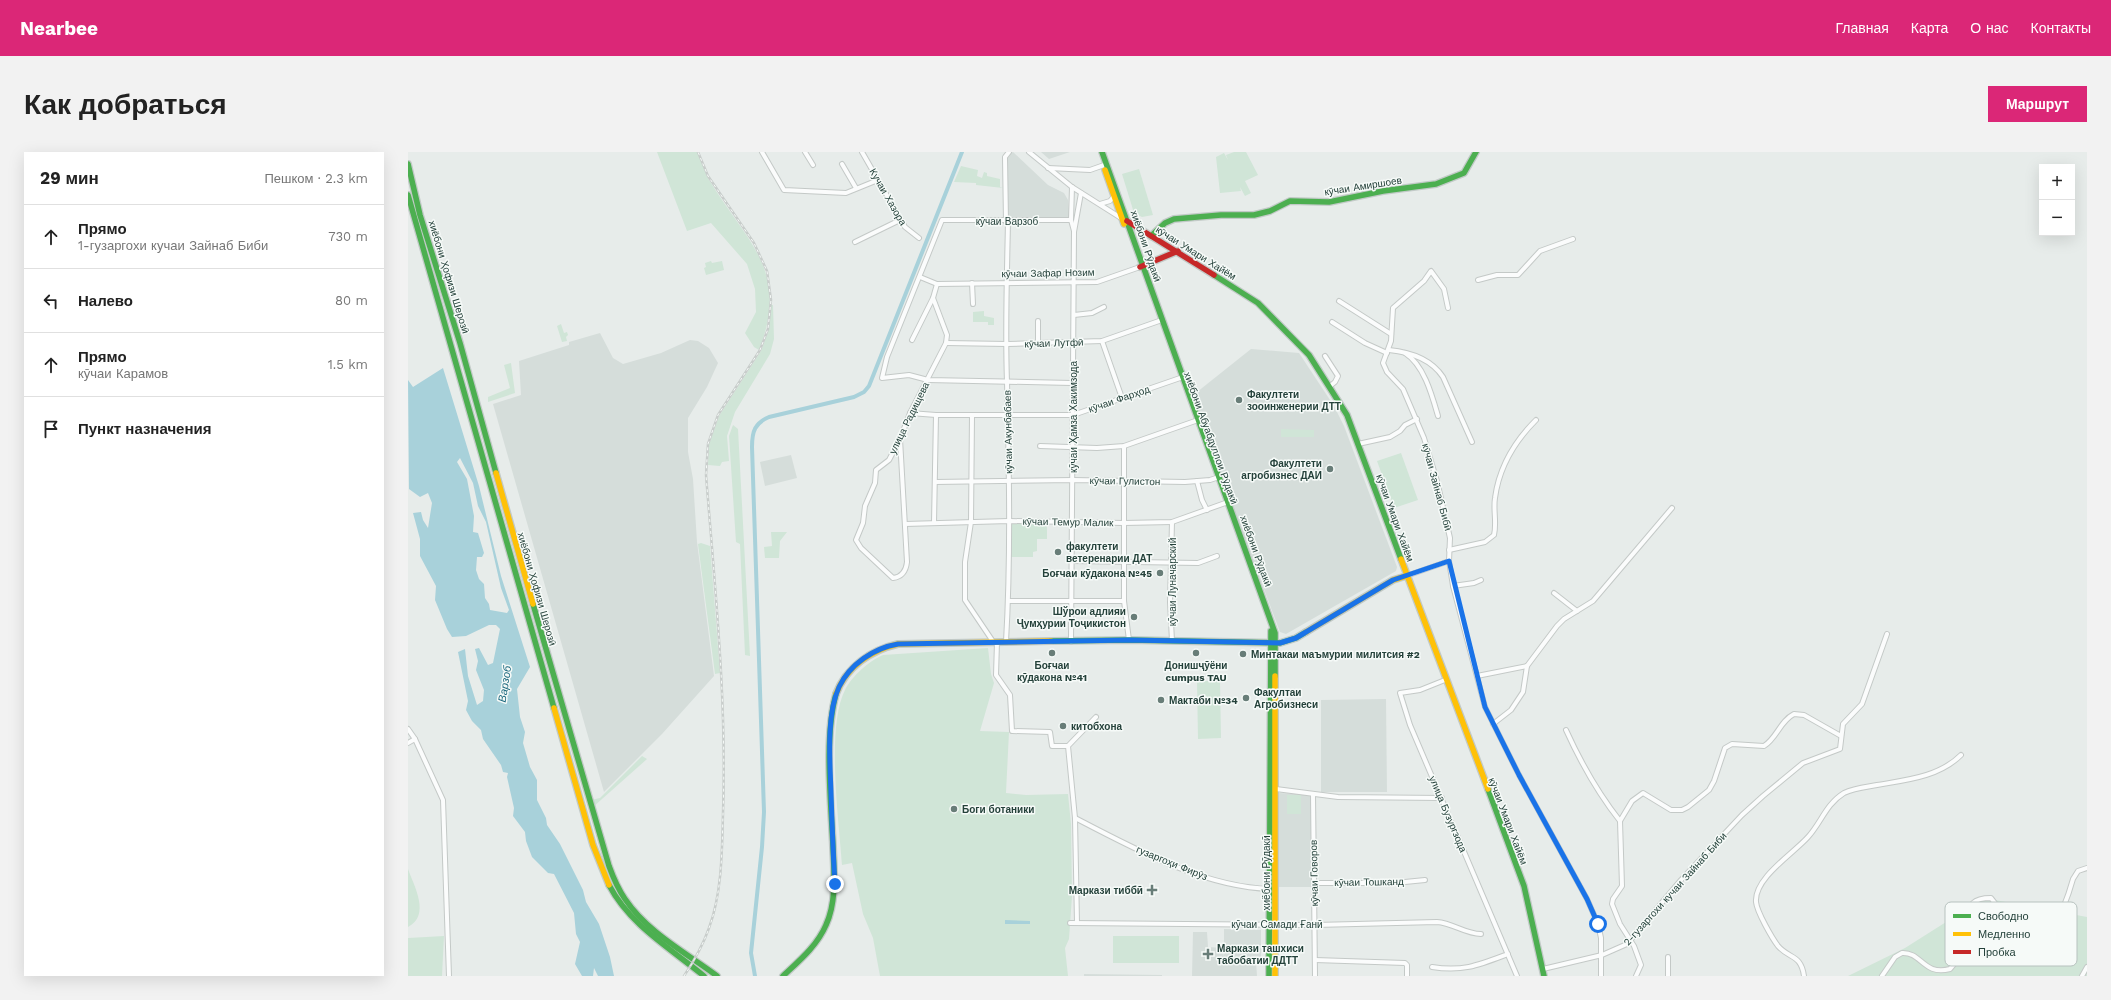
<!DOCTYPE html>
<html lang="ru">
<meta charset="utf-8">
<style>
body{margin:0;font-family:"Work Sans",sans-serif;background:#f2f2f2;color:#222}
.controls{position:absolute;right:12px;top:12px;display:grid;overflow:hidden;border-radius:0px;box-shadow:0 4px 16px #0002}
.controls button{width:36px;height:36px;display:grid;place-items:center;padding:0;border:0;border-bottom:1px solid #e0e0e0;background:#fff;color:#222;font:20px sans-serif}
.stop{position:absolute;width:12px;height:12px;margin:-9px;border:3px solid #1a73e8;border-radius:50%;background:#fff}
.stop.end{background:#1a73e8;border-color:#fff;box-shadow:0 1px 4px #0008}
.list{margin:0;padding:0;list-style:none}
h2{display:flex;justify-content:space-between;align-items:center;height:52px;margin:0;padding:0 16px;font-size:17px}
h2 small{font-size:13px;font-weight:400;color:#767676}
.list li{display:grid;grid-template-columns:26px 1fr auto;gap:12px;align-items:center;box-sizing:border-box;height:64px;padding:0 16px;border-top:1px solid #e0e0e0}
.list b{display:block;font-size:15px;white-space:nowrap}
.list p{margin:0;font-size:13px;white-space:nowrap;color:#767676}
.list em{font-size:13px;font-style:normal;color:#767676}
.icon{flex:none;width:22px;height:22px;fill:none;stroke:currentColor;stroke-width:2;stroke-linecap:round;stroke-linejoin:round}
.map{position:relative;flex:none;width:1679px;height:824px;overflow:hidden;border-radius:0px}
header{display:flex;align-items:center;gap:24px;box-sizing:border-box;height:56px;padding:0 20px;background:#db2777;color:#fff}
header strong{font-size:19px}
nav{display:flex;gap:22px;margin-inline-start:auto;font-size:14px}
.intro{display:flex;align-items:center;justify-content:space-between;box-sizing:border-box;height:96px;padding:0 24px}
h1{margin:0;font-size:28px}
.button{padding:10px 18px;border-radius:0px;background:#db2777;color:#fff;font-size:14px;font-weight:700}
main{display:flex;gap:24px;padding:0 24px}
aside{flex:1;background:#fff;border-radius:0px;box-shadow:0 4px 16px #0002}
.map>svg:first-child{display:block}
</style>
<header>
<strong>Nearbee</strong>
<nav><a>Главная</a><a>Карта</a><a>О нас</a><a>Контакты</a></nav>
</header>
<div class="intro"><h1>Как добраться</h1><a class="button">Маршрут</a></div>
<main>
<aside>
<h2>29 мин<small>Пешком · 2.3 km</small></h2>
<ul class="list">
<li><svg class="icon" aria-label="ahead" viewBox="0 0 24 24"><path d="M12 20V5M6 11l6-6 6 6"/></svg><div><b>Прямо</b><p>1-гузаргохи кучаи Зайнаб Биби</p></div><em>730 m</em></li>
<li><svg class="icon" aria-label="left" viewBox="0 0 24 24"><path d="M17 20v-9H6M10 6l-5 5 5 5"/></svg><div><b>Налево</b></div><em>80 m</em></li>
<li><svg class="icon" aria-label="ahead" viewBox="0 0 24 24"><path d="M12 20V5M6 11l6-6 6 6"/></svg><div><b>Прямо</b><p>кӯчаи Карамов</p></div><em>1.5 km</em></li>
<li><svg class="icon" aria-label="arrive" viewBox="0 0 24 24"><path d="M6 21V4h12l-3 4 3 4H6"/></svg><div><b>Пункт назначения</b></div></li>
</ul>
</aside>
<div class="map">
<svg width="1679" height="824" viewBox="0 0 1679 824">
<rect width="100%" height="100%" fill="#e7ecea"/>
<!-- built -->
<g fill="#d5ddda">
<polygon points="605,0 640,33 656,41 660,48 661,68 598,67 599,4"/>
<polygon points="633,0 662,0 641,7"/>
<polygon points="192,181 205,206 215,212 253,201 282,188 290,189 301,196 310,211 299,235 280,266 280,300 285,327 289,390 306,524 254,582 196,640 85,252 113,243 111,209 161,193 161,190"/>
<polygon points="843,197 891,201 926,254 936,274 989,415 988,419 878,482 872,480 784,244"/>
<polygon points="383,303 389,326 357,334 352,310"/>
<polygon points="978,547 979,640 913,640 913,548"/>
<polygon points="871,641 904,643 905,735 870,735"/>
<polygon points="816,777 853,778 853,808 815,808 848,809 849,824 784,824 785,780 799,780 800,795 815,796 816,807"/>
<polygon points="676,822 754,823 754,824 676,824"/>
</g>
<!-- green -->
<g fill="#d0e5d7">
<path d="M249,0H290C293,8 296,18 300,26C337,89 383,117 351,198L346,195L337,181L348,160L347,137L339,112L303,71L279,79Z"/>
<polygon points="826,0 838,0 850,23 837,29 843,41 837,44 832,35 833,39 812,41 808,5 816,1 820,8 818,3"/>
<polygon points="553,14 570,18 569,24 574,26 576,20 579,21 579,24 592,27 592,35 595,36 568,33 568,31 546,30"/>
<polygon points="731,17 745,63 734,65 726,61 714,22"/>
<polygon points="303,109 304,111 314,109 316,118 298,123 296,116 298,115 297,111"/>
<polygon points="363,153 365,153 366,187 362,202 327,260 319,284 321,309 314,310 312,314 300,313 301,292 311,264 353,199 361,177"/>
<polygon points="576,159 576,164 586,166 586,173 580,173 580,170 565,170 565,160"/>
<polygon points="153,172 156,181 159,180 160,183 158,185 159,189 154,190 149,174"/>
<polygon points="103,211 107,241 80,250 80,245 102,236 96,213"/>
<polygon points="325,273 330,277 342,504 337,503 332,392 328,390 321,284"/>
<polygon points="873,277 906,278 906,285 873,285"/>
<polygon points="993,301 1010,348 986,356 969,309"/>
<polygon points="602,370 639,370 639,387 629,387 629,399 625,400 625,405 602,405"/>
<polygon points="363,380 379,380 372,389 371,406 357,406 356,395 364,394"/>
<polygon points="293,391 302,394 312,521 307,522 290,392"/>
<path d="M580,496L583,522L586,531L572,579L601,580L598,641L618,643L660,642L663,672L664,744L661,787L657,796L660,824H472L465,786L455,762L444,711L434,713C431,669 418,575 437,538C444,524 461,509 475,503Z"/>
<polygon points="789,529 812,529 813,586 790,587"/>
<polygon points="234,604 239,607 185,655 183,648 192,646"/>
<rect x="879" y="643" width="14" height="19"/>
<path d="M0,717C6,734 23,763 0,775Z"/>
<polygon points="1576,746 1679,765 1679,824 1440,824 1497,796"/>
<polygon points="36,784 34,824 0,824 0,786"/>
<rect x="705" y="784" width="66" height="27"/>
</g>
<!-- water -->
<g fill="#a8d1da" fill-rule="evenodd">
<path d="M35,216L71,334L93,424L122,515L109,537L112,565L117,580L115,591L122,615L129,628V648L138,666L139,673L152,692L175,738L178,750L191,772L202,805L206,824H190L186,816L185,824H174L167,812L172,790L168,782L166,761L146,722L140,721L124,705L118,689L117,680L105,664L106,656L99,625L100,621L95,620L93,613L75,587L73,578L64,569L58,558L60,549L50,500L57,497L60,524L69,553L75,549L76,538L68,518L70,509L67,497L71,496L80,513L85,511L92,477L88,473H81L58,484L44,485L39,477L27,448L28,434L12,404V387L5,361L13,360L15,368L20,376L24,351L20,341L12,345L1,337L0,228L5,235ZM52,306L65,331L70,354L78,370L93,436L101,458L99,461L82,458L81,452L77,446L76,432L71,427L68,418L69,405H74L76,401L70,381L65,380L66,364L59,327L49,310Z"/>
<polygon points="597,768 622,769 622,772 597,772"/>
</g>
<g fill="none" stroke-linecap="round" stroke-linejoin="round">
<!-- canal -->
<path stroke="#a8d1da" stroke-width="4" d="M347,824L343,801L354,695L356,660L344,295C344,279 347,271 361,265L446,245L456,240L461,234L554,0"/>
<!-- street casing -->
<g stroke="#c4c9c7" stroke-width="6">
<g id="street">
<polyline points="354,0 376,38 438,41 470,28"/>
<polyline points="397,0 405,13"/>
<polyline points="454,0 497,75 511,86"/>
<polyline points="621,0 664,35 713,66"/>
<polyline points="434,12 448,36"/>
<polyline points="640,16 682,18 699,12"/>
<polyline points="664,35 663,68 666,79"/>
<polyline points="692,52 702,49 706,44"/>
<polyline points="663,68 534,68 479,205 474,226 501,223 520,228 664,231"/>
<polyline points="598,70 597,5 601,0"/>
<polyline points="447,90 492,68"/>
<polyline points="512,125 529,132 689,130 732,115"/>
<polyline points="1070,128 1089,123 1110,123 1132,99 1165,87"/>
<polyline points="564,131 565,152"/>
<polyline points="931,149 983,182"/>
<polyline points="1040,156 1036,137 1023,119 1016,129 985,156 983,189 975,211 979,220 995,237 1016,286 1029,329 1042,386 1041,409 1045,434 1077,555 1111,623 1179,747 1190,772 1193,786 1193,824"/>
<polyline points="666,163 684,161 696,155"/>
<polyline points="630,169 630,191"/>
<polyline points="924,170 957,191 979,201"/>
<polyline points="504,188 525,146 529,132"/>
<polyline points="694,189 714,246"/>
<polyline points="538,191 599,192 694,189 751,169"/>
<path d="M981,198C1002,200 1023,207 1035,225L1064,290"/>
<path d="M997,201C1016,213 1024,243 1030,264"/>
<polyline points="917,204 930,224 927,230 921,235"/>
<polyline points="502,261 528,263 665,263 775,225"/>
<polyline points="564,263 563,370 557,410 557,448 586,491"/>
<path d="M492,287L499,410C498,419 494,425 485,426L453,396L448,388L455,371L457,354L467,331L468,318L481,308L492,287L502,261L538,191L539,183L525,146"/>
<polyline points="950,292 982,285 992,279 997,273 1009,267"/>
<polyline points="632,294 689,296 716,294 790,268"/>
<polyline points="716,294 716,449 721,488"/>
<polyline points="789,329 794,348 799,358"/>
<polyline points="527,330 665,328 777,330 802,328 811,325"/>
<polyline points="764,370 762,450 764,489"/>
<polyline points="526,371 528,263"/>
<polyline points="497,372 601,369 716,371 764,370 820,350"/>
<path d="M1041,398L1077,390L1086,383C1089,371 1085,358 1087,346C1091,316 1107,289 1128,268"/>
<polyline points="664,409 790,411 809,404"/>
<polyline points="998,424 1041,409"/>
<polyline points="1045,434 1066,431 1073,428"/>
<polyline points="1146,441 1169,459"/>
<polyline points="600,449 716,449"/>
<polyline points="589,490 588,523 602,543 604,579 642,580 644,594 660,594"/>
<path d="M598,490C603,403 601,316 599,230C597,176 599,123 600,69"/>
<polyline points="663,490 666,80 673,41"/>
<polyline points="1069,524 1119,514"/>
<polyline points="1037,528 1012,538 992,541 1002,573 1109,824"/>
<polyline points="1085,572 1103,558 1115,540 1119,514 1149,474 1156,467 1185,449 1264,356"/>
<polyline points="0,577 7,587 35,648 41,824"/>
<path d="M1158,578C1173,611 1189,640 1212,669"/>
<polyline points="0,591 7,587"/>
<polyline points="868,637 930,645 1034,646"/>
<polyline points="905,642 907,824"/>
<path d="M667,666C726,696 794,735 862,737"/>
<polyline points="906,731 987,731 1017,728"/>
<path d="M662,771L907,773L1029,770C1045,771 1057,782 1073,782"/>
<polyline points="669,771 667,666 660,594 688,565"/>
<polyline points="907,808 997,811 999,813 999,824"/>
<path d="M1024,815C1055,820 1071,813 1100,802"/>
<polyline points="1135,817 1194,803 1219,792 1273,728 1334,663 1355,644 1395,611 1432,597 1435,572 1454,552 1479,482"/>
<path d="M1228,824L1233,813L1226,794L1212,772L1204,752L1205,747L1214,734L1212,669L1224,649L1235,641L1263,658H1274L1280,655L1301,638L1306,629L1317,596L1324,592L1356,594C1369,586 1372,569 1386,562L1396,563L1433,584"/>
<polyline points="1260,824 1260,805"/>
<path d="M1396,824C1393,802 1381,807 1370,794C1364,786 1349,760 1348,750C1346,726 1386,701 1400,685C1413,671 1418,652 1436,641C1446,636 1458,635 1469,633C1498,628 1531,625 1553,603"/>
<path d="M1474,824L1487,805L1494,801C1514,800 1515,824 1542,817L1547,811C1550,798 1556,760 1565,751C1569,747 1577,746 1583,746C1600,765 1593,775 1603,793C1634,824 1660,745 1665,727L1670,719L1679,716"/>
<polyline points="1674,824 1679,815"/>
</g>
</g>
<!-- fast casing -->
<g stroke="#c2cac7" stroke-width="8">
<g id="fast">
<polyline points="694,0 867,481 867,524"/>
<polyline points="0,12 12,63 52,191 88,321"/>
<polyline points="0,43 146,556"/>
<polyline points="743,84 757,71 766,67 813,63 846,63 862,59 882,49 921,50 975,39 1028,32 1056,21 1068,0"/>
<polyline points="806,123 850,151 901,203 939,263 993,407"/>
<path d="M125,452L201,714C205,725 210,737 217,747C239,780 278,801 309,824"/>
<polyline points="643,489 721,488 872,491 888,486 898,480"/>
<polyline points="1080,637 1116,734 1136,824"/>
<path d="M201,733C222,773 262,796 296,824"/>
<path d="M375,824C391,809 409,794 418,773C429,749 426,720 425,695C423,650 416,585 428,542"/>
<polyline points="861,824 863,479"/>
</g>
</g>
<!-- slow casing -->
<g stroke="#c2cac7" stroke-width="8">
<g id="slow">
<polyline points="697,18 716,72"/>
<polyline points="88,321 125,452"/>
<polyline points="993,407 1080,637"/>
<polyline points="898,480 985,428 998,424"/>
<polyline points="867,524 867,824"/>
<path d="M428,542C438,515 463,498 490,492L643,489"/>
<polyline points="146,556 185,693 201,733"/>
</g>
</g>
<!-- jam casing -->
<g stroke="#c2cac7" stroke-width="8">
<g id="jam">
<polyline points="719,69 806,123"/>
<polyline points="732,115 770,99"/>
</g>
</g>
<!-- street -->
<use href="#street" stroke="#fbfcfc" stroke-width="4"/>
<!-- fast -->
<use href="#fast" stroke="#4caf50" stroke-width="5.5"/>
<!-- slow -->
<use href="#slow" stroke="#ffc107" stroke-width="5.5"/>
<!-- jam -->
<use href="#jam" stroke="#c62828" stroke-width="5.5"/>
<!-- rail casing -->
<g stroke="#c8cdcb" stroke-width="2.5">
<path id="rail" d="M276,824C286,809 295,793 301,776C314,741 314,699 315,662C319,549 307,436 298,323L300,292L310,263L352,198L360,177L363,148L359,119L346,91L300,24L290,0"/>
</g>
<!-- rail -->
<use href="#rail" stroke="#f6faf8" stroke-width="1" stroke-dasharray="3" stroke-linecap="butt"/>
</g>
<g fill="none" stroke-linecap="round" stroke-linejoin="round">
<!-- route -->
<path stroke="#1a73e8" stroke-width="5" d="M427,732C425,701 424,671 423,641C422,610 418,563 431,535C442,512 466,496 490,492L721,488L872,491L888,486L985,428L1041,409L1077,555L1111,623L1179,747L1190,772"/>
</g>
<!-- markers -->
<g fill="#687d78" stroke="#f6faf8" stroke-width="1.5">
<circle cx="831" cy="248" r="4"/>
<circle cx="922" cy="317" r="4"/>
<circle cx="650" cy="400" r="4"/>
<circle cx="752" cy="421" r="4"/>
<circle cx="726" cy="465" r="4"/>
<circle cx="644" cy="501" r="4"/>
<circle cx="788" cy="501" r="4"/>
<circle cx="835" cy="502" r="4"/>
<circle cx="838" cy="546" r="4"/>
<circle cx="753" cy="548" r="4"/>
<circle cx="655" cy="574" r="4"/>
<circle cx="546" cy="657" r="4"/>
<path d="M742 732h4v4h4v4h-4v4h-4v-4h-4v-4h4z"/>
<path d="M798 796h4v4h4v4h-4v4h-4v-4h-4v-4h4z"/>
</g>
<g text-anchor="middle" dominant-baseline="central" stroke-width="3" stroke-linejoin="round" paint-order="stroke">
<!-- street labels -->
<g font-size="10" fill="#24413a" stroke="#f6faf8">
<text transform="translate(955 34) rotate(-9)">кӯчаи Амиршоев</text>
<text transform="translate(480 45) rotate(60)">Кучаи Хазора</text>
<text x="599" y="69">кӯчаи Варзоб</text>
<text transform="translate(738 94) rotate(71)">хиёбони Рӯдакӣ</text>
<text transform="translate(788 101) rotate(32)">кӯчаи Умари Хайём</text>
<text transform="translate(640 121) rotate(-1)">кӯчаи Зафар Нозим</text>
<text transform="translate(41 125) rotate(73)">хиёбони Ҳофизи Шерозӣ</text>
<text transform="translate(646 191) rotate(-2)">кӯчаи Лутфӣ</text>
<text transform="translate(711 247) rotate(-19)">кӯчаи Фарҳод</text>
<text transform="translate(665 265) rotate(-90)">кӯчаи Ҳамза Хакимзода</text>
<text transform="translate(501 266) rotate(-64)">улица Радищева</text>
<text transform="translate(600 280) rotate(-91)">кӯчаи Акунбабаев</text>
<text transform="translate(803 286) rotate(70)">хиёбони Абуабдуллои Рӯдакӣ</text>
<text transform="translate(717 329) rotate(1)">кӯчаи Гулистон</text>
<text transform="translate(1029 335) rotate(75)">кӯчаи Зайнаб Бибӣ</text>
<text transform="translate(987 366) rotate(70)">кӯчаи Умари Хайём</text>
<text transform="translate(660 370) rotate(1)">кӯчаи Темур Малик</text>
<text transform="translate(848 399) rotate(70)">хиёбони Рӯдакӣ</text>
<text transform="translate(764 430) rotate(-90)">кӯчаи Луначарский</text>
<text transform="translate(129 437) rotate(74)">хиёбони Ҳофизи Шерозӣ</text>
<text transform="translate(1040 662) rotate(67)">улица Бузургзода</text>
<text transform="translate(1100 669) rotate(69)">кӯчаи Умари Хайём</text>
<text transform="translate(764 711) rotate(22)">гузаргоҳи Фирӯз</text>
<text transform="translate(858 721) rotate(-90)">хиёбони Рӯдакӣ</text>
<text transform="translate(906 721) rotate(-91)">кӯчаи Говоров</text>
<text transform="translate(961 730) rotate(-1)">кӯчаи Тошканд</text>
<text transform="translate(1267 737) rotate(-48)">2-гузаргохи кучаи Зайнаб Биби</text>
<text x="869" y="772">кӯчаи Самади Ғанӣ</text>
</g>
<!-- poi labels -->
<g font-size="10" font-weight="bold" fill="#24413a" stroke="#f6faf8" text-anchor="start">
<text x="839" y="242">Факултети<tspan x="839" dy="12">зооинженерии ДТТ</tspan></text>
<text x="914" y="311" text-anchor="end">Факултети<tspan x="914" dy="12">агробизнес ДАИ</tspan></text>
<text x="658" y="394">факултети<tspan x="658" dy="12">ветеренарии ДАТ</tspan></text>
<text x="744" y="421" text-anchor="end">Боғчаи кӯдакона №45</text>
<text x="718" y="459" text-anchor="end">Шўрои адлияи<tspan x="718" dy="12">Ҷумҳурии Тоҷикистон</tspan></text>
<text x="843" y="502">Минтакаи маъмурии милитсия #2</text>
<text x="644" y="513" text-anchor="middle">Боғчаи<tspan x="644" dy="12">кӯдакона №41</tspan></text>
<text x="788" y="513" text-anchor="middle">Донишҷӯёни<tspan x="788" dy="12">cumpus TAU</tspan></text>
<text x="846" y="540">Факултаи<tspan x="846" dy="12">Агробизнеси</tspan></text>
<text x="761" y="548">Мактаби №34</text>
<text x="663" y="574">китобхона</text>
<text x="554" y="657">Боги ботаники</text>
<text x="735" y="738" text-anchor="end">Маркази тиббӣ</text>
<text x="809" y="796">Маркази ташхиси<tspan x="809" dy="12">табобатии ДДТТ</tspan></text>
</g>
<!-- water labels -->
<g font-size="11" font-style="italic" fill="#1c697e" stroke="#f6faf8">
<text transform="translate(97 532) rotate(-81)">Варзоб</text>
</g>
</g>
<!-- legend -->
<rect x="1537" y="750" width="132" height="64" rx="6" fill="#f6faf8" stroke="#b7c2bf" stroke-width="1"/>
<rect x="1545" y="762" width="18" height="4" fill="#4caf50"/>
<rect x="1545" y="780" width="18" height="4" fill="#ffc107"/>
<rect x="1545" y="798" width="18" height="4" fill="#c62828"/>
<g font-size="11" fill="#24413a">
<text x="1570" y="768">Свободно</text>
<text x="1570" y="786">Медленно</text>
<text x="1570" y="804">Пробка</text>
</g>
</svg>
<div class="controls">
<button>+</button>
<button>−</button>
</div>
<div class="stop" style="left:1190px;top:772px"></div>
<div class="stop end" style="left:427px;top:732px"></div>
</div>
</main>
